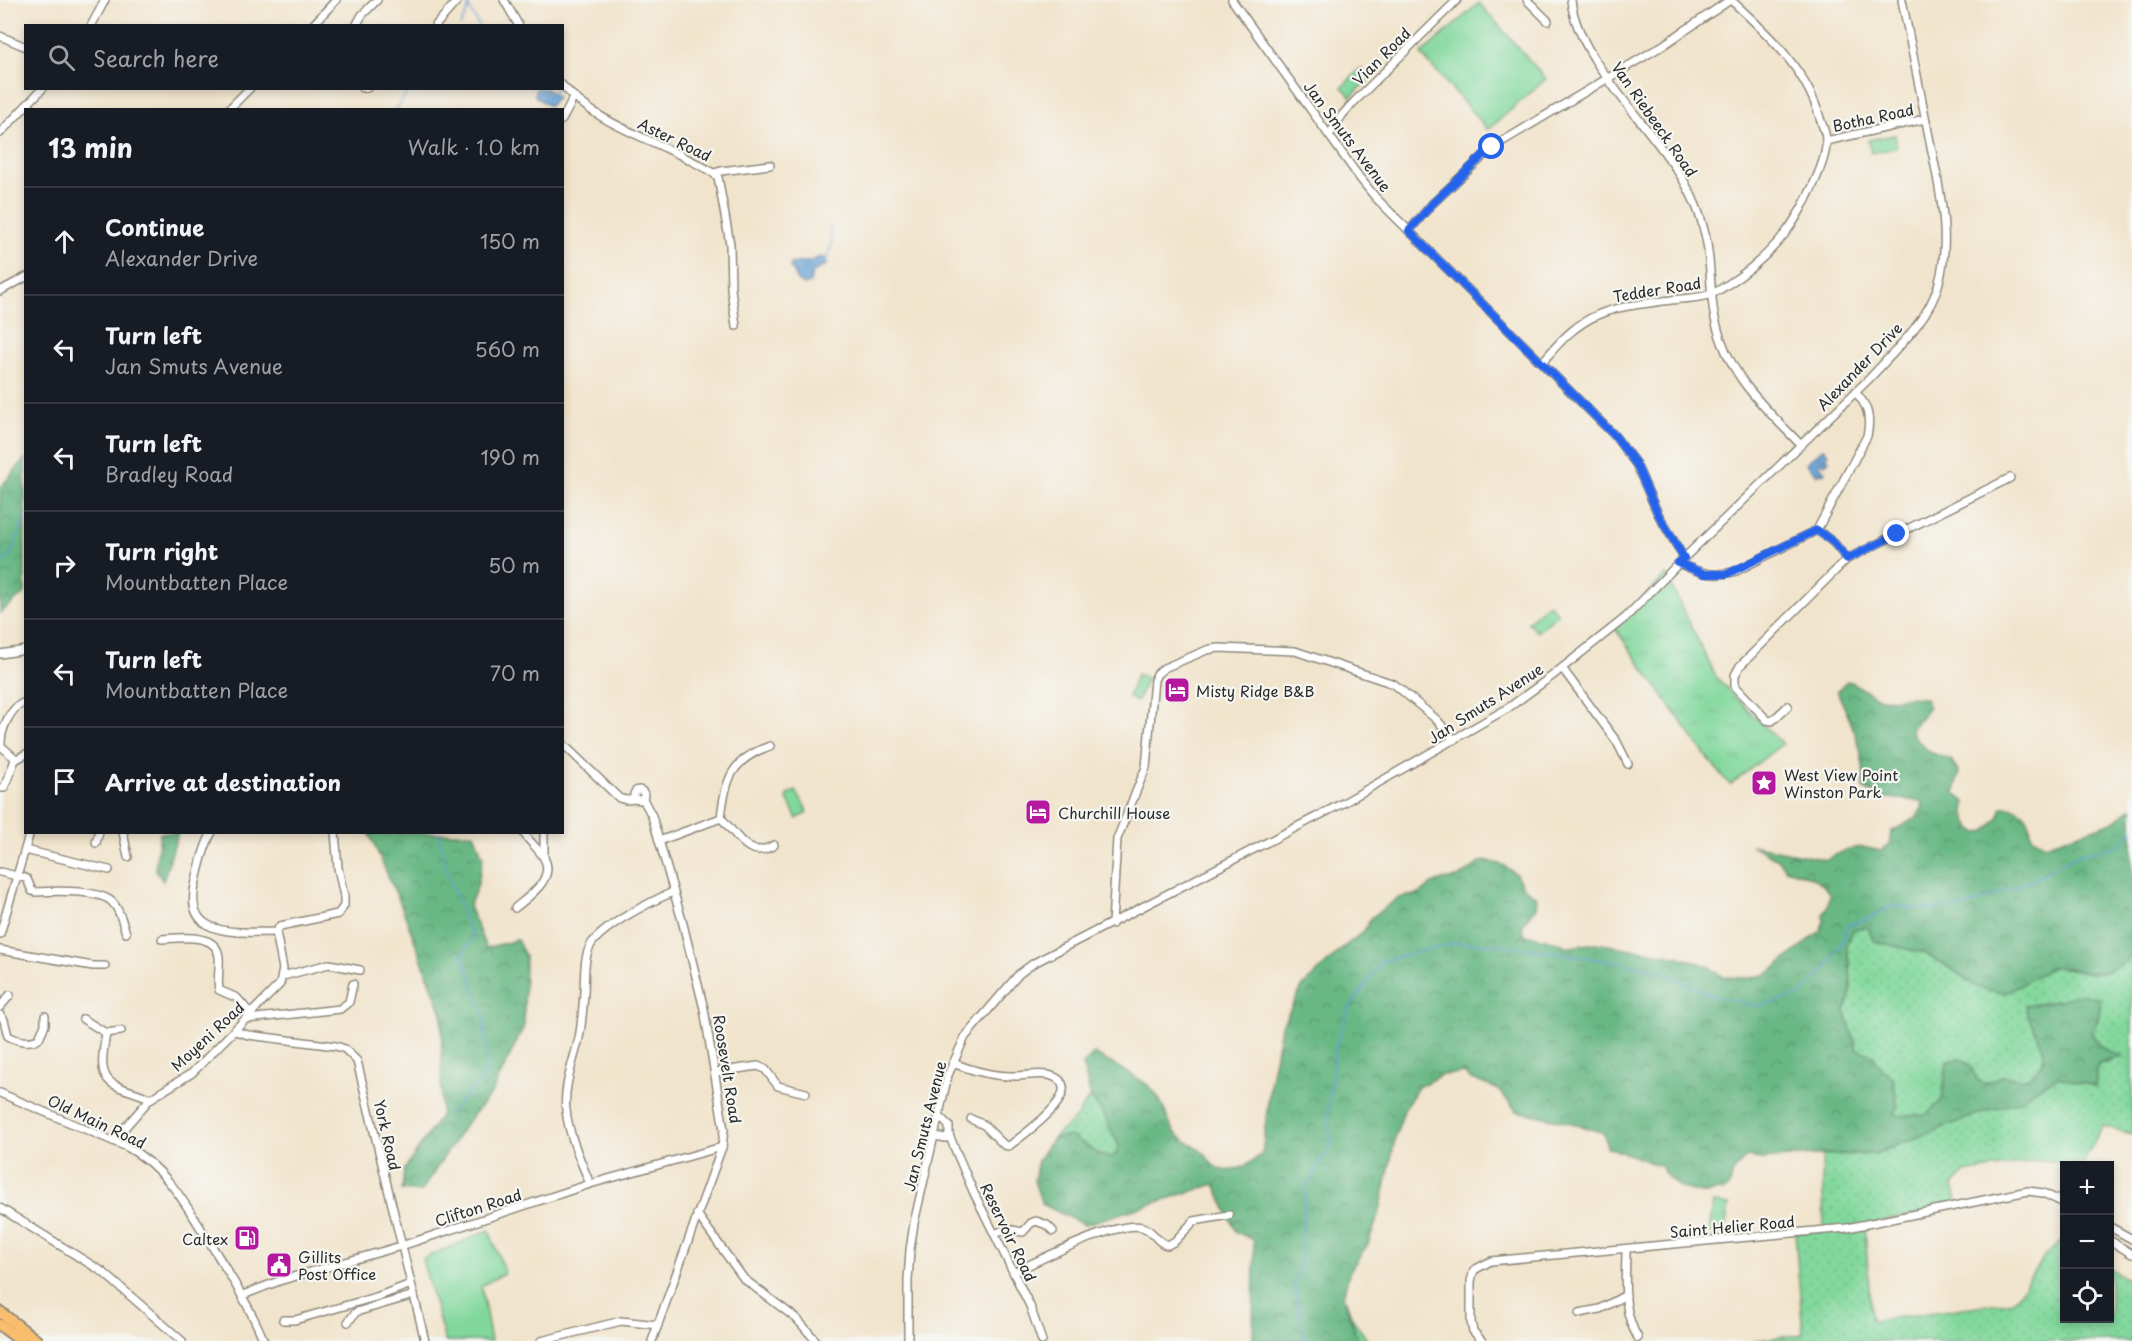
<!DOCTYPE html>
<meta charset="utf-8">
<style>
body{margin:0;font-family:"Playpen Sans",sans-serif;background:#20242c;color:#f1f3f6}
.controls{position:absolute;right:18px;bottom:18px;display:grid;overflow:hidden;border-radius:0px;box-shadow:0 3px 9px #0003}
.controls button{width:54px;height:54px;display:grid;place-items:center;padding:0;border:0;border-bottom:2px solid #363941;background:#171b24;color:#f1f3f6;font:30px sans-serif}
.stop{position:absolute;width:18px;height:18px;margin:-14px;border:4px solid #2563eb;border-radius:50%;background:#fff}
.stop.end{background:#2563eb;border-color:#fff;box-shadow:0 2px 6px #0008}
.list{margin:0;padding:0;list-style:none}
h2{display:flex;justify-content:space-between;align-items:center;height:78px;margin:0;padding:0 24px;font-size:26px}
h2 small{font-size:20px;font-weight:400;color:#9ea1a6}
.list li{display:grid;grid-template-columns:39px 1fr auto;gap:18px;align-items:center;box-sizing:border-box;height:108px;padding:0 24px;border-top:2px solid #363941}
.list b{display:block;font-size:22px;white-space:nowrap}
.list p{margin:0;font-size:20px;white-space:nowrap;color:#9ea1a6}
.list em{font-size:20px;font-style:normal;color:#9ea1a6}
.icon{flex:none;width:33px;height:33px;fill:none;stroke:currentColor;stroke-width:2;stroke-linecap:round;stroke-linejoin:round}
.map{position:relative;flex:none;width:2132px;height:1341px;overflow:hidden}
.search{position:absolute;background:#171b24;box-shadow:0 3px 9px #0003;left:24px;top:24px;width:540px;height:66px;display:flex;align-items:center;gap:15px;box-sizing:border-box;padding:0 21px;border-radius:0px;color:#9ea1a6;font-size:22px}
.panel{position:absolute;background:#171b24;box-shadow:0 3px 9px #0003;left:24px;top:108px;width:540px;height:726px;border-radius:0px}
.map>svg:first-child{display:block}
</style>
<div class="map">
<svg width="2132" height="1341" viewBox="0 0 2132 1341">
<defs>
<pattern id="grass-dots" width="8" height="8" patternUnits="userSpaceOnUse" patternTransform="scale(1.5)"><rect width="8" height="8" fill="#82d89c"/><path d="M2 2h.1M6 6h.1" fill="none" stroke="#70ba87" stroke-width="1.8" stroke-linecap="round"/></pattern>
<pattern id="forest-crowns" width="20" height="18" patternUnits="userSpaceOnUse" patternTransform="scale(1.5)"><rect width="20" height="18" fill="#69b884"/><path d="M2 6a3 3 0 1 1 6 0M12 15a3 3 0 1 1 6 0" fill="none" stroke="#57966c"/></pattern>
<pattern id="park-tufts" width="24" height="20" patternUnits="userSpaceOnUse" patternTransform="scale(1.5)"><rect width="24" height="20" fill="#82d89c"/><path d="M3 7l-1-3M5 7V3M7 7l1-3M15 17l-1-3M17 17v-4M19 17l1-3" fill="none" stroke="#70ba87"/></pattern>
<pattern id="water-ripples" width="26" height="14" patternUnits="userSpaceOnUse" patternTransform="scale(1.5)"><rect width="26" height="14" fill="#629fd3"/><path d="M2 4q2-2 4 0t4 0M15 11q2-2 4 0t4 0" fill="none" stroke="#5182ab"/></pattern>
</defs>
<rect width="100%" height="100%" fill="#f6f6f2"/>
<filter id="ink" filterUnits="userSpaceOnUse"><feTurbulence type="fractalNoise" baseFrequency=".0167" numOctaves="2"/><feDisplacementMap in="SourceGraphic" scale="12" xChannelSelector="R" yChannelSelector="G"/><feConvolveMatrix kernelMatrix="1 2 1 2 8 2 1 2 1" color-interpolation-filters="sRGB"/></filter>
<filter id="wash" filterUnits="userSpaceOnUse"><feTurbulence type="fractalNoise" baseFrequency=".008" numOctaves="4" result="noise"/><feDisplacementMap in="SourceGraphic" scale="24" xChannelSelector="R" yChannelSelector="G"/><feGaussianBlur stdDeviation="1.35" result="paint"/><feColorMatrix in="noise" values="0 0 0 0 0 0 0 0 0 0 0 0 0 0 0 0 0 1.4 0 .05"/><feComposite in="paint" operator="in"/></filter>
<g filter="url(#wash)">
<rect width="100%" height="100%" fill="#f1e4cc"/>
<!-- grass -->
<g fill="url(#grass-dots)" stroke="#568264" stroke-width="1.5">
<path d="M1868,927L1874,941L1924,953L1955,971L1977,987L2005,994C2014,989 2047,968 2054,967C2065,967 2075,971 2086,973C2104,976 2119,966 2132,955V1134L2103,1126L2082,1165H2069L2043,1160L1964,1173L1953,1185L1958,1205L1865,1225L1871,1321L2014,1301L2045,1255L2064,1239V1318H2110V1268L2132,1283V1341H1754L1803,1334L1795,1233L1824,1230L1822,1155L1875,1154L1983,1112L2019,1101L2038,1087L2058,1077L2095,1086L2098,1064L2107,1063L2121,1056C2106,1051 2098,1046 2091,1031L2098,1020L2101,999L2079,994L2065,999L2025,1006L2033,1028L2040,1037L2043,1049L2044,1058L2040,1067L2028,1078L2018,1079L2002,1076L1985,1084L1978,1082L1970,1065L1960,1059L1947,1061L1942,1100L1926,1115L1896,1116L1897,1103L1893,1078L1881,1068L1873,1056L1857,1049L1845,1011L1851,993L1850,966L1846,945L1854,929Z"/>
<polygon points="1090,1096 1101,1110 1119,1146 1116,1154 1109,1159 1098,1154 1081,1142 1053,1138 1076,1118"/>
<polygon points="1345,1299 1352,1318 1368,1341 1358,1341"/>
</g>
<!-- forest -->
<g fill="url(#forest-crowns)" stroke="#4a7258" stroke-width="1.5">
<polygon points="25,459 25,593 0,613 0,488"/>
<path d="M1847,681C1860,684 1868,696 1881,698C1897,701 1910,694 1925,699L1929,707C1924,716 1916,721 1911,730L1915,737L1929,752L1951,760L1959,772L1955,793L1965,802C1964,816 1966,824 1977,833L1985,832L1998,818L2002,807C2022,806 2031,817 2031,835L2045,845L2113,822L2132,807V955L2119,966L2107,971L2088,973L2069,968L2051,967L2005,994L1977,987L1955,971L1924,953L1874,941L1868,927L1854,929L1846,945L1850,966L1851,993L1845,1011L1857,1049L1873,1056L1881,1068L1893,1078L1897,1103L1896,1116L1926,1115L1942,1100L1947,1062L1959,1059L1970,1065L1978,1081L1985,1084C1990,1082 1997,1077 2002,1076C2010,1076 2017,1081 2026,1078C2030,1077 2033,1073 2037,1070C2057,1050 2027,1027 2025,1006L2065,999L2079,994L2101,999L2098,1020L2091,1032C2098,1047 2107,1051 2122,1057L2098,1064L2095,1086L2058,1077L2038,1087L2019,1101L1983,1112L1875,1154H1830L1762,1159L1747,1157L1733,1171L1730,1185L1724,1191L1718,1190L1706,1194L1681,1188L1665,1174L1661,1166L1607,1147L1604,1133L1572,1123L1517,1111L1497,1089L1469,1078L1464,1073L1441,1075L1418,1087L1404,1110L1396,1135L1380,1211L1368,1244L1350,1270L1343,1296L1358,1341H1253L1254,1240L1236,1232L1215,1184L1084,1225L1042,1204L1034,1181L1038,1160L1053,1138L1071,1136L1098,1154L1109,1158L1116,1154L1119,1146L1101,1110L1090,1096L1083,1064L1094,1054C1108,1062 1139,1077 1150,1087C1164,1101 1165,1118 1174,1131C1181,1140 1191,1143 1200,1150C1206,1154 1208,1159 1212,1164C1229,1179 1248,1165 1262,1154L1270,1085L1281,1027L1303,986L1345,946L1364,931L1371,918L1398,898L1419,894L1432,884L1442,880L1458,878L1481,862L1488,861L1503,865L1516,874L1523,887L1537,897L1536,908L1522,924L1524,935L1543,938L1570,947L1595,943L1676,956L1708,966L1724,977L1750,978L1768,974L1820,931L1824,921L1823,914L1828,905L1830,894L1823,885L1811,877L1786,869L1776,858L1751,845L1827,860C1848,846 1857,845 1881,851L1889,846L1891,832L1916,818L1923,807L1921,801L1879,797L1863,788C1867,752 1851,723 1837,691Z"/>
<polygon points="160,833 178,833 163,881 155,870"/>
<polygon points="369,833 474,833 483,858 477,887 469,906 486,948 517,940 525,956 524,1026 492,1093 467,1122 421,1192 402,1190 404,1170 441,1115 442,1013 401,905"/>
</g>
<!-- park -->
<polygon fill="url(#park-tufts)" stroke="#568264" stroke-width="1.5" points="1666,575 1716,677 1782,744 1730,785 1705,755 1614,627"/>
<!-- pitch -->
<g fill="#82d89c" stroke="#568264" stroke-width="1.5">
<polygon points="1479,3 1546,79 1488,130 1421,54"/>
<polygon points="1361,68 1370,78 1351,97 1342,87"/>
<polygon points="1895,135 1897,148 1871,153 1868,140"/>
<polygon points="1548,603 1558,614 1537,632 1528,622"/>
<polygon points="1137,674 1147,678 1137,702 1128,697"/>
<polygon points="796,791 808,812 797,819 786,797 787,795"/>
<polygon points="1713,1203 1729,1205 1724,1234 1709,1232"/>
<polygon points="489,1230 505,1273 481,1286 491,1341 445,1341 422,1259"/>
</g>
<!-- water -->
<g fill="url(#water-ripples)" stroke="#46657f" stroke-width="1.5">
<polygon points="537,88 547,89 557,97 549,106 535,96 535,91"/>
<polygon points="820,257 825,259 827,264 812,273 810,283 804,285 797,281 794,272 790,268 791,264 811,261"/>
<polygon points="1824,448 1829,454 1826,457 1829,460 1825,464 1821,461 1819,463 1825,472 1823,474 1820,472 1818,475 1806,463"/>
</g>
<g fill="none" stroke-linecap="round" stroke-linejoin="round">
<!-- stream -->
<g stroke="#629fd3" stroke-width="1.5">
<polyline points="465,0 479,26"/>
<polyline points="460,26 469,8"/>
<polyline points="553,88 556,91 554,93"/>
<polyline points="396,110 410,88"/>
<polyline points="826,261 832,243 830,226"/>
<polyline points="0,566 11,554 26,514"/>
<path d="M438,832C444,868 458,904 473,937L462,955L484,1015L488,1072L450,1113"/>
<polyline points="1305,1341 1294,1284 1300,1265 1306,1186 1331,1145 1328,1111 1335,1049 1348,1010 1382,961 1455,943 1492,944 1525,948 1618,962 1666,973 1707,994 1758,1006 1800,996 1825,970 1842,942 1848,925 1870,918 1892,906 1919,909 1961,908 2034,880 2056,866 2082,853 2120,846 2132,830"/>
</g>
</g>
</g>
<g filter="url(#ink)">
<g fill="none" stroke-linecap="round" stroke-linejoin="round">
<!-- minor casing -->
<g stroke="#8e887c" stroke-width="10">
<g id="minor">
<polyline points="504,0 519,26"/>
<polyline points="1527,0 1548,21"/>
<path d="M1571,0C1577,61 1655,129 1685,183C1694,199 1701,216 1705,234C1712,262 1709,291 1715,319C1728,376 1762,405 1801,445"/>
<polyline points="91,26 105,0"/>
<polyline points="312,26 336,0"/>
<polyline points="356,26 362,15 377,0"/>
<polyline points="435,26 458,0"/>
<polyline points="0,36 26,47"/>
<path d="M562,85C594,121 641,135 682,156C693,162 708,168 718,177L730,244L731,289L736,326"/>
<polyline points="362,88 367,88"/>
<polyline points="228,110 250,88"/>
<polyline points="562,120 570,105 573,96"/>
<polyline points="0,133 43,88"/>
<polyline points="1329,135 1343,114 1354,102 1457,0"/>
<polyline points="1826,141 1925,119"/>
<polyline points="714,173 721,171 770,165"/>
<polyline points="1409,231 1432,204 1493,147 1665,44 1730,0"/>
<polyline points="0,291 26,277"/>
<path d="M1542,363C1584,310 1607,308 1671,300C1683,298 1700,299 1711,294C1717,292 1722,288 1727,285C1751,270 1770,253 1787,231C1801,212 1828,162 1826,140C1826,133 1822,125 1820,118C1806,69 1768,34 1731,0"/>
<polyline points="1817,530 1834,543 1847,559"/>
<path d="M1684,558L1869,379C1890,356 1921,327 1934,297C1957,242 1936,177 1926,121C1918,81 1910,40 1902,0"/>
<path d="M1679,563C1699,573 1714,578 1736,571L1817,530L1867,436C1871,418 1868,405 1855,392"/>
<polyline points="0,654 26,650"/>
<polyline points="1562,668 1617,742 1628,764"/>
<polyline points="1788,706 1772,721 1767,720 1735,686 1735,675 1740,666 1847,559 2010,478"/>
<polyline points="562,743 619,798 626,800 636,799"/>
<path d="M16,759L1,746C0,731 10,706 26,702"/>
<polyline points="0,788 4,788 15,760 26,754"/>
<circle cx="639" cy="795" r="5"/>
<polyline points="643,799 652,816 683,924 704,1009 724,1130 722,1147 652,1341"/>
<path d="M721,818C725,779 732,759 770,746"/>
<polyline points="123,832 128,857"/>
<path d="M212,832C204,847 200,864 196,881C181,939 237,932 276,932L280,926L338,914L344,906V896L338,868L335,832"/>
<polyline points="544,832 544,858"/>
<path d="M659,841L721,818C738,835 748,861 774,845"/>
<polyline points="96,843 99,832"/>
<polyline points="25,850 109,870"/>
<polyline points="0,872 17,876"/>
<path d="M17,875L27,879L32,891L35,892C52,891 101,889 113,903C120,910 123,924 126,933"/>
<path d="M515,908C528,897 556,879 544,858C539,849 529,842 523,832"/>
<polyline points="1112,924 1117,839 1146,767 1154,680 1157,674 1164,668 1207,650 1218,648 1295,651 1394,684 1437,720 1454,740"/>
<polyline points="0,934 30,832"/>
<path d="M162,939C179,938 217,932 219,957C220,968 217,979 219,990L237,998L251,1014"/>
<polyline points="0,950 93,966 105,966"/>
<polyline points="283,976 329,964 360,970"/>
<polyline points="0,1007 10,995"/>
<path d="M0,1015L4,1020L8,1036C17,1041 31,1044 39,1038L45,1025V1016"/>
<path d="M83,1019L106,1033C104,1049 96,1076 115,1085C126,1091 138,1092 150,1099"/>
<polyline points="247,1019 340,1009 349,1002 353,984"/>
<polyline points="235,1031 248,1035 336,1046 345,1049 357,1061 425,1341"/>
<polyline points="106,1033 121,1031"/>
<path d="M953,1063C971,1070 990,1076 1011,1076C1023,1077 1040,1072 1052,1076C1090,1090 1020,1137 1009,1146L1004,1145L984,1125L971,1119"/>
<polyline points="716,1072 758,1066 765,1069 778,1086 806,1093"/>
<path d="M0,1093L127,1147C166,1168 185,1203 208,1240C229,1273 249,1305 264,1341"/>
<polyline points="938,1115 949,1126 949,1135 973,1191 1030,1306 1042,1341"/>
<polyline points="934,1136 946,1138 949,1135"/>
<polyline points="113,1141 150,1099 192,1073 280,984 283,969 276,932"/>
<path d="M590,1184C580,1159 569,1136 566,1110C563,1087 574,1060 579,1038C582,1023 583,1008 584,992C585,977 583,956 592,943C608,923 650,902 673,892"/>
<polyline points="0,1208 103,1272 182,1341"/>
<polyline points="697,1214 744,1279 797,1319 816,1341"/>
<polyline points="2110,1227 2132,1239"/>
<polyline points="995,1234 1006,1229 1023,1232 1031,1223 1036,1221 1047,1225 1053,1231"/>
<polyline points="2111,1241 2132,1254"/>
<path d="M1626,1249C1626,1281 1621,1309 1638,1338"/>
<path d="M1014,1272C1040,1260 1117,1220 1142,1227C1154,1230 1156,1243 1168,1245L1175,1241L1194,1221L1229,1215"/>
<polyline points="243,1295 279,1281 401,1246 590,1184 722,1147"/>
<polyline points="1579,1313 1600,1309 1626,1295"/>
<polyline points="283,1320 295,1320 379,1296 411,1284"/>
<polyline points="348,1322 356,1312 414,1295"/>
<polyline points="541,1341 621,1321 658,1325"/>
<polyline points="908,1341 908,1280 910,1250 914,1223 948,1075 965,1037 1019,974 1034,963 1345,802 1508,708 1552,676 1625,618 1684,558 1658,514 1636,464 1614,435 1376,198 1359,177 1232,0"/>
<polyline points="1482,1341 1473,1331 1471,1322 1471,1281 1474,1270 1491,1261 1847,1228 2028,1191 2043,1193 2064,1203"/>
</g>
</g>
<!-- highway casing -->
<g stroke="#8e887c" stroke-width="14">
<g id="highway">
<polyline points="0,1312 37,1341"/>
<polyline points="0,1325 21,1341"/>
</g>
</g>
<!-- minor -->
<use href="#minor" stroke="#fff" stroke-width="7"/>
<!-- highway -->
<use href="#highway" stroke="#f9be6d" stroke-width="10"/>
</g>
</g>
<g fill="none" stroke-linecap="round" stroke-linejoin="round" filter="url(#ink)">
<!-- route -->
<polyline stroke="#2563eb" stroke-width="8" points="1492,147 1432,204 1409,231 1614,435 1636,464 1658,514 1684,558 1678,563 1705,574 1727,574 1817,530 1834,543 1847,559 1897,534"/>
</g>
<!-- icons -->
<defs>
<g id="hotel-square" transform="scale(1.35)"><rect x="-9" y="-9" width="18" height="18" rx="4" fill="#b5179e" stroke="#f6f6f2"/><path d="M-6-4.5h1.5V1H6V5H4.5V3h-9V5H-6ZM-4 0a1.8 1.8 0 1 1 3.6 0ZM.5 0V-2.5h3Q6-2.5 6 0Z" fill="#fff"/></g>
<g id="sight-square" transform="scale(1.35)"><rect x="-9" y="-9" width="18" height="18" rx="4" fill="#b5179e" stroke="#f6f6f2"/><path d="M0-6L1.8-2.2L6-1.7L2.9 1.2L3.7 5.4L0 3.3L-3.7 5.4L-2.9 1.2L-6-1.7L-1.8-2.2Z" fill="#fff"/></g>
<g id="fuel-square" transform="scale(1.35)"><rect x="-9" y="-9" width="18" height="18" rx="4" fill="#b5179e" stroke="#f6f6f2"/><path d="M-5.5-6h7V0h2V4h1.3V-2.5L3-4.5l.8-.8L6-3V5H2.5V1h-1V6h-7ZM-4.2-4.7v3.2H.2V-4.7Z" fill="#fff"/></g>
<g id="civic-square" transform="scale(1.35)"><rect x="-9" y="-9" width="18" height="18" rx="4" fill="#b5179e" stroke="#f6f6f2"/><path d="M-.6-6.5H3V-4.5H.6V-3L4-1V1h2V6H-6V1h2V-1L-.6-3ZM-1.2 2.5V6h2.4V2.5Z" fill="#fff"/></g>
</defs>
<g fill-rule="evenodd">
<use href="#hotel-square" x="1177" y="690"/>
<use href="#sight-square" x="1764" y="783"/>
<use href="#hotel-square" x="1038" y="812"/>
<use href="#fuel-square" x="247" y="1238"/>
<use href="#civic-square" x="279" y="1265"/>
</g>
<g text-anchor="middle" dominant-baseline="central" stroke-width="4.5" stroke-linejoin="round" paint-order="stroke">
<!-- street labels -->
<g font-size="15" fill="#2b2b2b" stroke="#f6f6f2">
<text transform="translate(1381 56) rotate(-45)">Vian Road</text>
<text transform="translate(1873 117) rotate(-12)">Botha Road</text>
<text transform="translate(1655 119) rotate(55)">Van Riebeeck Road</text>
<text transform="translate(1348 136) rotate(53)">Jan Smuts Avenue</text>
<text transform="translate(675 139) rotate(26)">Aster Road</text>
<text transform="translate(1657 289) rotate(-9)">Tedder Road</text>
<text transform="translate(1859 366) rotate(-46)">Alexander Drive</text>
<text transform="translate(1485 703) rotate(-33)">Jan Smuts Avenue</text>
<text transform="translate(207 1036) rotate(-43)">Moyeni Road</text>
<text transform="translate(728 1069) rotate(81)">Roosevelt Road</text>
<text transform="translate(97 1121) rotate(25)">Old Main Road</text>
<text transform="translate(924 1126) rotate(-76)">Jan Smuts Avenue</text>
<text transform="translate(388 1135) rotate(77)">York Road</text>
<text transform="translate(478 1207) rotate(-18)">Clifton Road</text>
<text transform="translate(1732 1226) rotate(-5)">Saint Helier Road</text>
<text transform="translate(1009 1232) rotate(64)">Reservoir Road</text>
</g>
<!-- poi labels -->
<g font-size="15" fill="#2b2b2b" stroke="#f6f6f2" text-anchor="start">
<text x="1196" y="690">Misty Ridge B&amp;B</text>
<text x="1784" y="774">West View Point<tspan x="1784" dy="17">Winston Park</tspan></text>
<text x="1058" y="812">Churchill House</text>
<text x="228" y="1238" text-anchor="end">Caltex</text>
<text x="298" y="1256">Gillits<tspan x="298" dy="17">Post Office</tspan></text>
</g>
</g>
</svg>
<div class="controls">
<button>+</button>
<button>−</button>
<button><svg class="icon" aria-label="locate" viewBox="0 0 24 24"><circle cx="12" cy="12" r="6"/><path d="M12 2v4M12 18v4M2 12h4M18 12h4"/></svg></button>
</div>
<div class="stop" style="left:1492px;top:147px"></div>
<div class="stop end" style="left:1897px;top:534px"></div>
<div class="search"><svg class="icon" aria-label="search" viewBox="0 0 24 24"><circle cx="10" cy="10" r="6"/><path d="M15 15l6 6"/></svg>Search here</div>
<section class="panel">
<h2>13 min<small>Walk · 1.0 km</small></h2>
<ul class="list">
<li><svg class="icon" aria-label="ahead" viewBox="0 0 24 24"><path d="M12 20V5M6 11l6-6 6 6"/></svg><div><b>Continue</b><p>Alexander Drive</p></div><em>150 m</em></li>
<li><svg class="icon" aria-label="left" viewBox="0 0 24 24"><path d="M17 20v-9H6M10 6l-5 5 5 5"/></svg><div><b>Turn left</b><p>Jan Smuts Avenue</p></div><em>560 m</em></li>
<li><svg class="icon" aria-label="left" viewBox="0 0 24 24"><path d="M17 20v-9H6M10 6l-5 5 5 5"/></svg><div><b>Turn left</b><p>Bradley Road</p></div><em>190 m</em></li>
<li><svg class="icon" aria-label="right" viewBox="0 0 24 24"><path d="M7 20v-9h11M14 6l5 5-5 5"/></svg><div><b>Turn right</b><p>Mountbatten Place</p></div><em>50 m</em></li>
<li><svg class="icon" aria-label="left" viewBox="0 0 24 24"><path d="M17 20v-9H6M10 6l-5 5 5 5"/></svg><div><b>Turn left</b><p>Mountbatten Place</p></div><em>70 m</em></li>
<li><svg class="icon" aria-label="arrive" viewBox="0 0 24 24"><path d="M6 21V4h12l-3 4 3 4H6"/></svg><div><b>Arrive at destination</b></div></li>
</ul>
</section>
</div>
